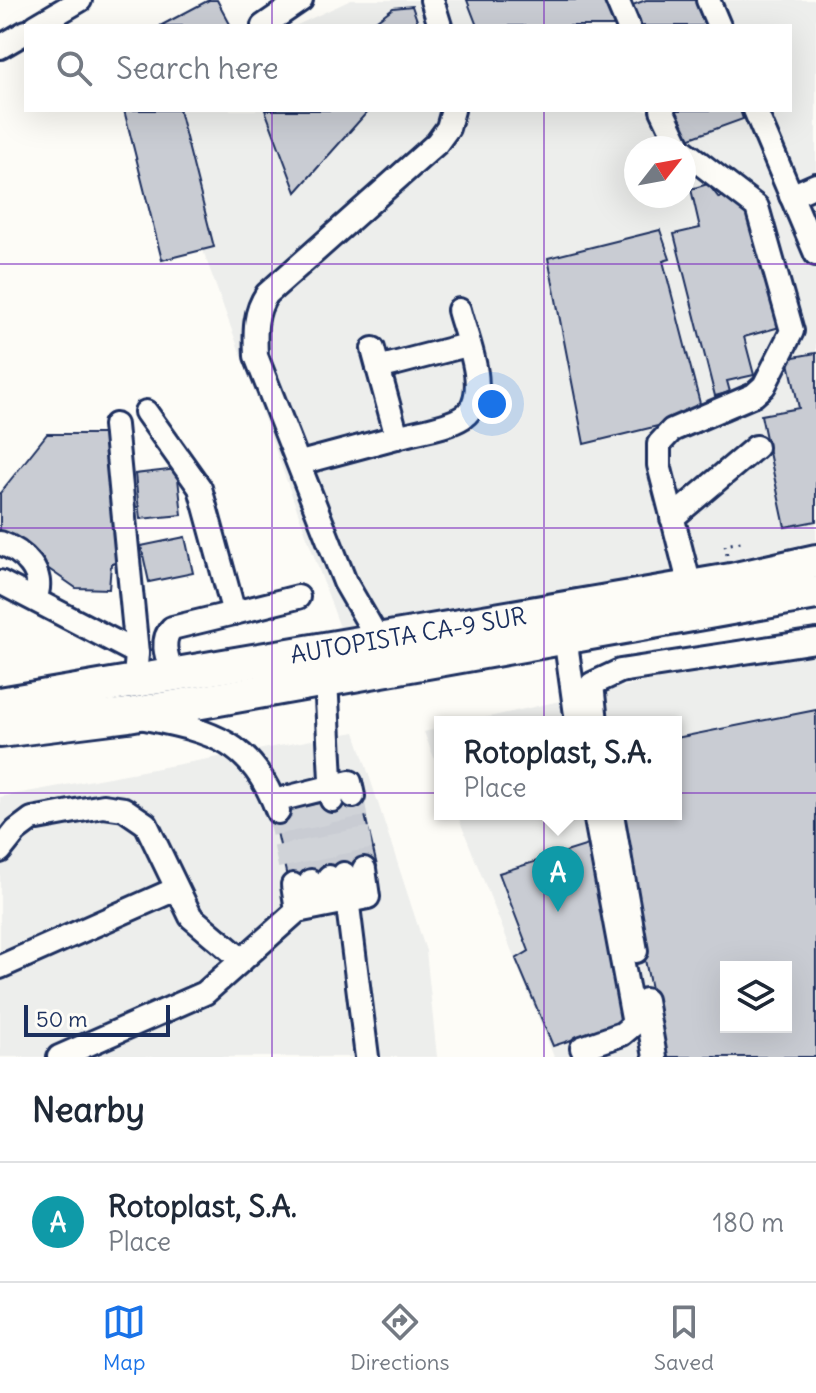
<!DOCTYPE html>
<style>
body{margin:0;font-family:Delius,sans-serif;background:#f6f6f7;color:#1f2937}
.controls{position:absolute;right:24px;bottom:24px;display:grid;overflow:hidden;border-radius:0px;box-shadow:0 8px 32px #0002}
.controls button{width:72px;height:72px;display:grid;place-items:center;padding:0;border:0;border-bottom:2px solid #e0e1e3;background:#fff;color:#1f2937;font:40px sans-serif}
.compass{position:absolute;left:624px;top:136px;width:72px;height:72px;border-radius:50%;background:#fff;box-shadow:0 8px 32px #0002;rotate:59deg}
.scale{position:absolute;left:24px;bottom:20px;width:146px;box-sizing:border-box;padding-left:8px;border:4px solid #1b2f5e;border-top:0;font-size:22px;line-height:28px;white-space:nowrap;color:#1b2f5e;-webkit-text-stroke:6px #fdfcf7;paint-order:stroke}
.you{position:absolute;left:492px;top:404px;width:28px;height:28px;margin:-20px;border:6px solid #fff;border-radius:50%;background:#1a73e8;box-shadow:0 0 0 12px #1a73e833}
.badge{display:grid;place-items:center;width:52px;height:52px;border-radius:50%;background:#1a73e8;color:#fff;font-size:26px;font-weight:700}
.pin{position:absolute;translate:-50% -66px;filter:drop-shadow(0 2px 4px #0008)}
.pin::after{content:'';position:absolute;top:42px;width:28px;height:24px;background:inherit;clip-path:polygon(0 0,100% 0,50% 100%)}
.popup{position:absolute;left:434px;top:716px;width:248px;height:104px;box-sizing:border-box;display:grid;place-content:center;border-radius:0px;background:#fff;filter:drop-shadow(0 2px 6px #0005);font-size:26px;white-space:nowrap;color:#747a83}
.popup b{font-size:30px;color:#1f2937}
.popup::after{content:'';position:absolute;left:50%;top:100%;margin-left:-16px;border:16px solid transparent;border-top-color:#fff}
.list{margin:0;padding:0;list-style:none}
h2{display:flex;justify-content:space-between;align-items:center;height:104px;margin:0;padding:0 32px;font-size:34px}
h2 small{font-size:26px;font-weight:400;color:#747a83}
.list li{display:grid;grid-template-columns:52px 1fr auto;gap:24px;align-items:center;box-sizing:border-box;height:120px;padding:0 32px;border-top:2px solid #e0e1e3}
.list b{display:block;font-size:30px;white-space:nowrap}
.list p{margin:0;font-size:26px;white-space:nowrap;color:#747a83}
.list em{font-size:26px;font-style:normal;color:#747a83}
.icon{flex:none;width:44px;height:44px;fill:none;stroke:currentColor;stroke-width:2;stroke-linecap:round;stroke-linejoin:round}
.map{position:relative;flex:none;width:816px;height:1057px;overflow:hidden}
.search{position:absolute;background:#fff;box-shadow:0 8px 32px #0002;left:24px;right:24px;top:24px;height:88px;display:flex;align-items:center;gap:20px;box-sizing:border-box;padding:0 28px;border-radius:0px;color:#747a83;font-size:30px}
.sheet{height:224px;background:#fff}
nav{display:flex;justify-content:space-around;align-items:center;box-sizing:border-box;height:112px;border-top:2px solid #e0e1e3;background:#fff;font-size:22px;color:#747a83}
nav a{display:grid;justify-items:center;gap:4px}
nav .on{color:#1a73e8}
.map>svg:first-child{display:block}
</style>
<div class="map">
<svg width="816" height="1057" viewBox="0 0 816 1057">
<rect width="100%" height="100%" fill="#fdfcf7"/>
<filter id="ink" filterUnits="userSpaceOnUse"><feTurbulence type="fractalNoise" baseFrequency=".0125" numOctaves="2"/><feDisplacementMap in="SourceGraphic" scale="16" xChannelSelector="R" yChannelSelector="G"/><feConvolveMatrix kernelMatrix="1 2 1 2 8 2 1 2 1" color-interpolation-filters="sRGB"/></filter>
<g filter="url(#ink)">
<!-- built -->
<g fill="#edeeec" fill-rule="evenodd">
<path d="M351,0H816V541L347,647L152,110H790V26H295ZM636,148H684V196H636Z"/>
<path d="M816,643V1057H554L457,814H676V722H467ZM726,967H786V1027H726Z"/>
<polygon points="440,728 440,773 424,732"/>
<polygon points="355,732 426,951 437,1057 0,1057 0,797"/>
</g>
<!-- building -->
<g fill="#c9ccd3" stroke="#1b2f5e" stroke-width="2" fill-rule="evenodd">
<polygon points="209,0 217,0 231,26 160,26"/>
<polygon points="467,0 605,0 615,26 477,26"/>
<polygon points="646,0 700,0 709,26 634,26 627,7"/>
<polygon points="412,6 419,26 369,26 393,8"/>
<polygon points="124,110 179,110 214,247 162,260"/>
<polygon points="265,110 369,110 296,192"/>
<polygon points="674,110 740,110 743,119 685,140"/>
<polygon points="708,184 719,198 736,191 743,211 757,210 787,325 744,337 754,375 727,381 730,392 715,396 674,234 700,228 691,189"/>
<polygon points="660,230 670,259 663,261 703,415 584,444 548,258"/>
<polygon points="816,353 816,521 785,527 761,415 799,408 788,358"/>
<polygon points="47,434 113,434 125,560 111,564 109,589 76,588 0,535 0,493"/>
<polygon points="177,469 182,515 140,519 135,474"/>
<polygon points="185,537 193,573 149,582 141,546"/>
<path d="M816,710V1057H665L615,814H676V738ZM726,967H786V1027H726Z"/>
<polygon points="360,794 377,866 289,886 273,814"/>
<polygon points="588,845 623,1023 553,1046 516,959 529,951 499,873"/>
</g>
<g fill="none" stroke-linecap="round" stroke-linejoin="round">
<!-- minor-tunnel -->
<g stroke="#d0d3d8" stroke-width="22" stroke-dasharray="22 11" stroke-linecap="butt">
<polyline points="353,796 364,869"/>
<polyline points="332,800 344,874"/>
<polyline points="314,805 329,877"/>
<polyline points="297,808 311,881"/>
<polyline points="278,812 293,885"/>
</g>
<!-- minor casing -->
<g stroke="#1b2f5e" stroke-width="28">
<g id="minor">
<polyline points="432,0 440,26"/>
<polyline points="617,0 628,26"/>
<polyline points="708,0 719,26"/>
<polyline points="36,26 80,0"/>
<polyline points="263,26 301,0"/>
<polyline points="0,47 26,32"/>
<polyline points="662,110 680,148"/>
<polyline points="755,110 816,254"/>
<polyline points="684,151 757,207 792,331 764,386 754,395 672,430 659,444 659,465 690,586"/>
<polyline points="791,196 816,185"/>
<polyline points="378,368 467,345"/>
<polyline points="146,412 200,488 234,613 298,597"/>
<polyline points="115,425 137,653"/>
<path d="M397,437C416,431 446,428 463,417C493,396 466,338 459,310"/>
<polyline points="300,463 397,437 373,349"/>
<polyline points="672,518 756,447"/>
<path d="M0,543C23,551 47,573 35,598"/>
<polyline points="0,582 137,653 136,666"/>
<polyline points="565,636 577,722"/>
<path d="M378,639L345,582L256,356C255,332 254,313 267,294L437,143L448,128L453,110"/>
<path d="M173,676C168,660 159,641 172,628L234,613"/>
<polyline points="326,678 332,800"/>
<path d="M145,718C214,732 251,741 278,812"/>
<polyline points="596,722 592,684 620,671 816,641"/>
<polyline points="274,801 350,782 353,796"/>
<polyline points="612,814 636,951"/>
<polyline points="0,851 16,831 32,819 103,806 124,809 146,824 191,917 242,960 297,911 368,897 364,869"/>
<polyline points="344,874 367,1057"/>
<polyline points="329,877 334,903"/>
<polyline points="311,881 315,907"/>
<polyline points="293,885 297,911"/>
<polyline points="0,967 176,889"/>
<polyline points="645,1000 655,1057"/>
<polyline points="582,1048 622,1034 634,1024 595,814"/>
<polyline points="59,1057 205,993 242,960"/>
</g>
</g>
<!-- highway casing -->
<g stroke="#1b2f5e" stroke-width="38">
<g id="highway">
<path id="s1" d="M0,704L731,580L816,561"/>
<polyline points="0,731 128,715 816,593"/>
</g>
</g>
<!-- path -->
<polyline stroke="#1b2f5e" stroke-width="3" stroke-dasharray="2 6" stroke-linecap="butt" points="727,555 725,545 746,541"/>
<!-- minor -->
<use href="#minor" stroke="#fdfcf7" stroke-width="22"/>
<!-- highway -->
<use href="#highway" stroke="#fdfcf7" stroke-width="32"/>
</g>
</g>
<!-- grid -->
<path fill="none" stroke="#7b2cbf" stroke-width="2" stroke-opacity="0.55" d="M272,0V26M544,0V26M272,110V1057M544,110V1057M0,264H816M0,528H816M0,793H816"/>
<g text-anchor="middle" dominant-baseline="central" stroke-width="8" stroke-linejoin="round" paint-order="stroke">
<!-- street labels -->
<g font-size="24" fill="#1b2f5e" stroke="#fdfcf7">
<text stroke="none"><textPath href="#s1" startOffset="414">AUTOPISTA CA-9 SUR</textPath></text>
</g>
</g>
</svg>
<div class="controls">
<button><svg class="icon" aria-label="layers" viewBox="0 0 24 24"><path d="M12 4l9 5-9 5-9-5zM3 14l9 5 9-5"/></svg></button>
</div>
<svg class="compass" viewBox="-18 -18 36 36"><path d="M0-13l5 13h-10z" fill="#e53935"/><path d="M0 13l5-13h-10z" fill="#747a83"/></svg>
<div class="scale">50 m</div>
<div class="you"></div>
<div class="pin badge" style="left:558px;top:912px;background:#0f9aa8">A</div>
<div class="popup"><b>Rotoplast, S.A.</b>Place</div>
<div class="search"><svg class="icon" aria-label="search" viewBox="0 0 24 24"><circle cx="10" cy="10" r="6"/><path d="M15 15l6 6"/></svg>Search here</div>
</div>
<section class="sheet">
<h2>Nearby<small></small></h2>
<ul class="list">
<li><span class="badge" style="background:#0f9aa8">A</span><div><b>Rotoplast, S.A.</b><p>Place</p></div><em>180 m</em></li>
</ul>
</section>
<nav>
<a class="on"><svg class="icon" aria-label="map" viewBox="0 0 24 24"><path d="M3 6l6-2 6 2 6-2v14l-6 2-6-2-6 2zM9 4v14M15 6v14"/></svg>Map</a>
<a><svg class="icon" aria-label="directions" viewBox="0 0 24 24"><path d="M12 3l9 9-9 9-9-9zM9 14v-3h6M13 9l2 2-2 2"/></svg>Directions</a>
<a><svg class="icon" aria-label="saved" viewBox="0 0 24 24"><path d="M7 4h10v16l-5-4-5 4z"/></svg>Saved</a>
</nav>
